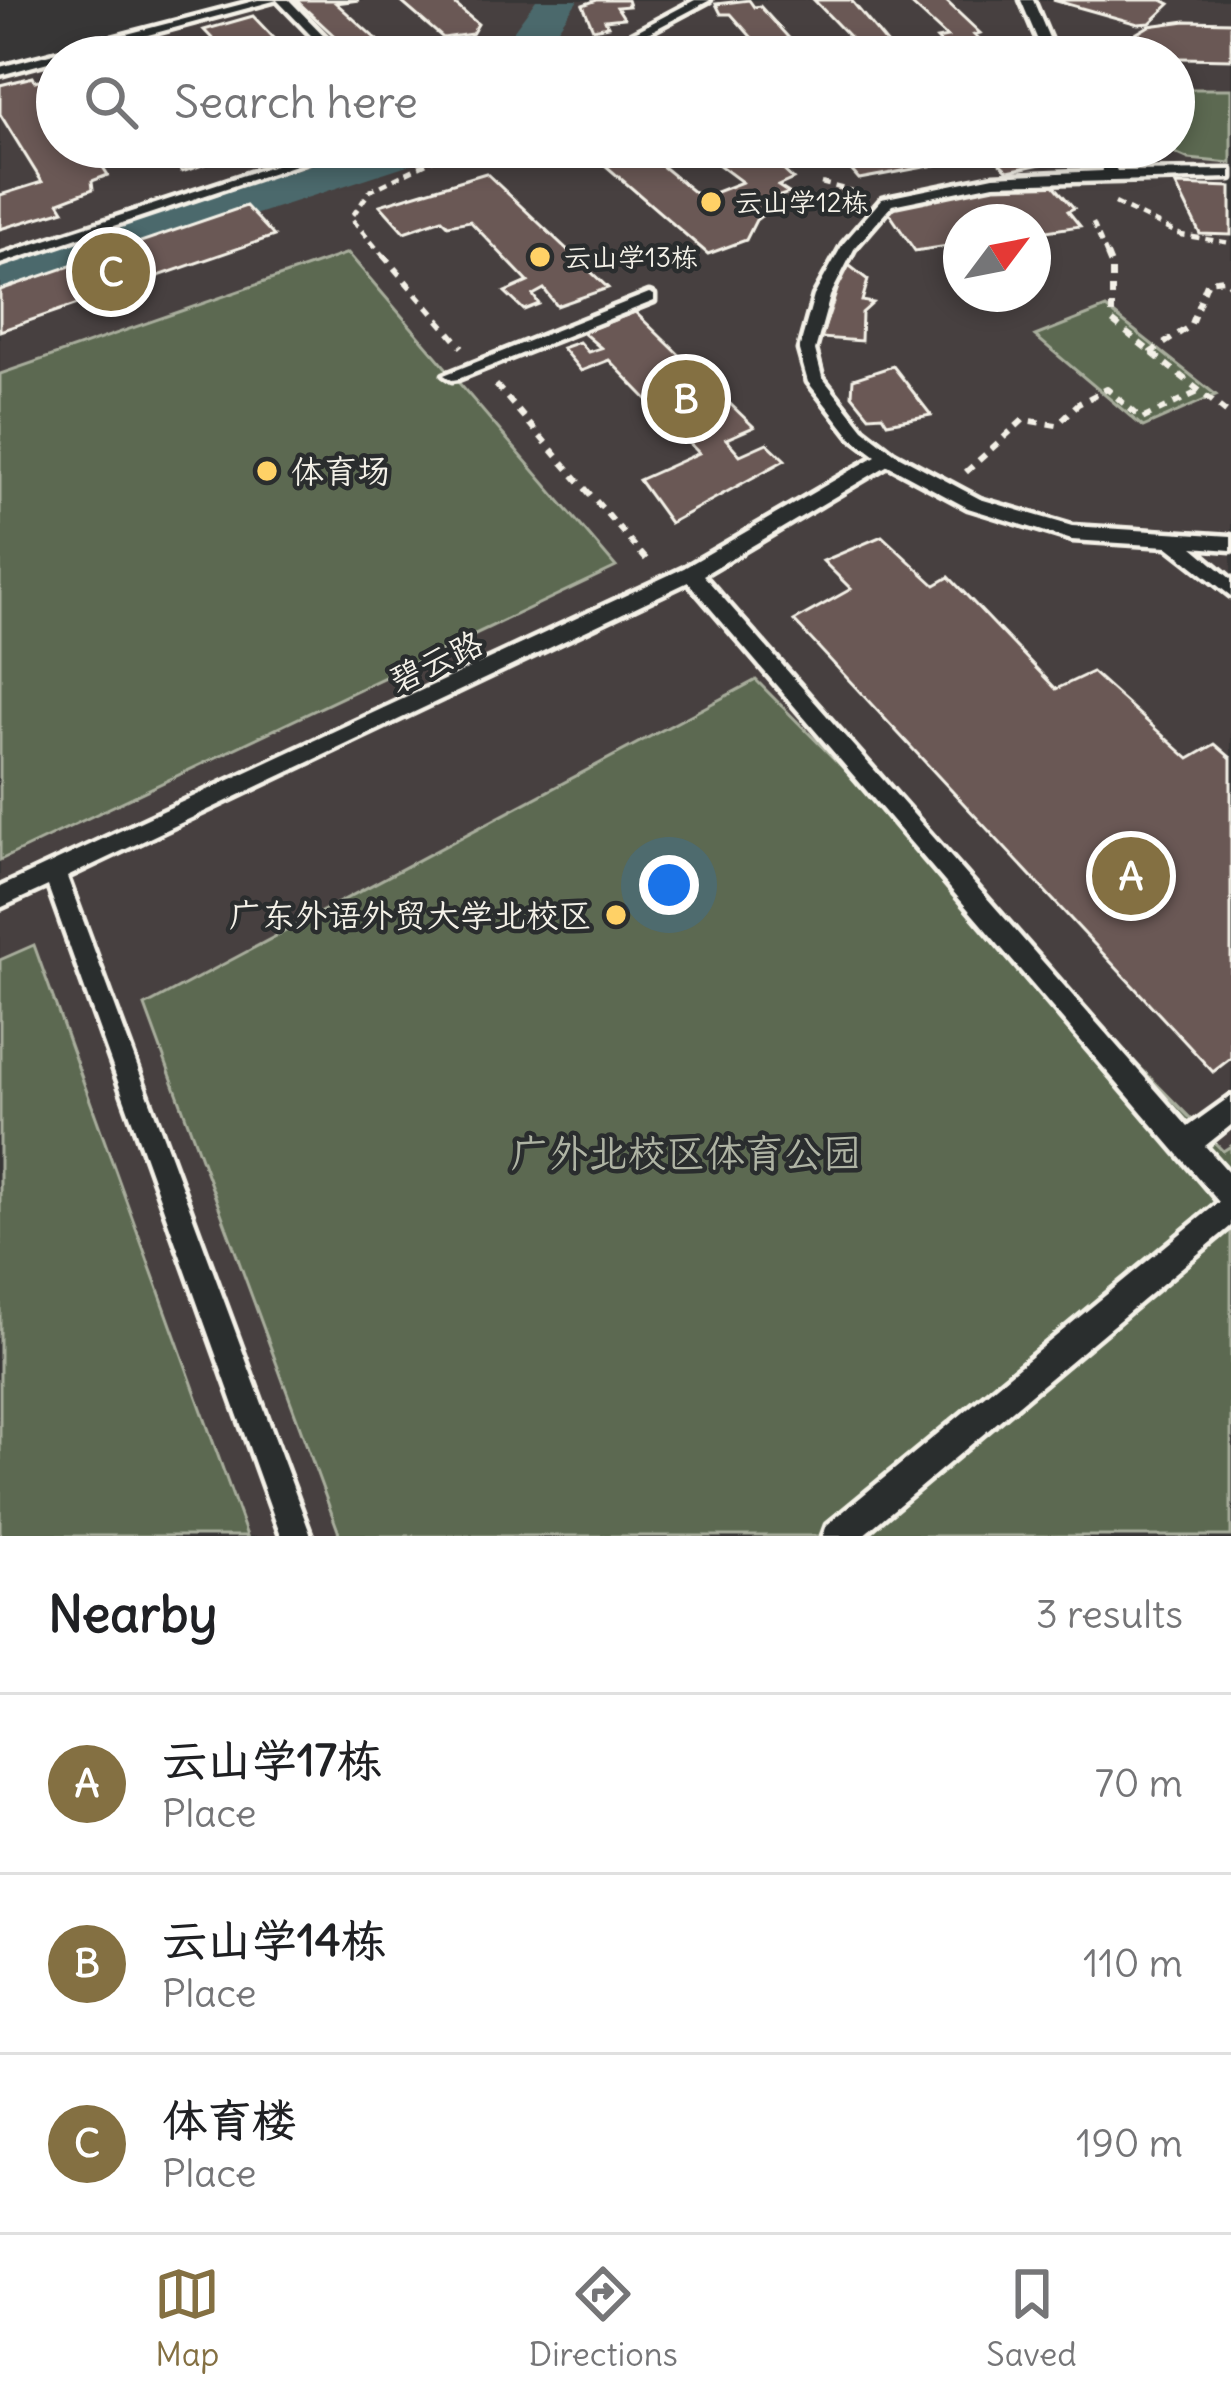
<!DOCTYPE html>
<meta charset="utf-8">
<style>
body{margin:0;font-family:Delius,"LXGW WenKai TC",sans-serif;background:#f6f6f6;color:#202124}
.compass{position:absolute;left:943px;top:204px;width:108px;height:108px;border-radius:50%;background:#fff;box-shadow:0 6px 18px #0003;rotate:58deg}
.you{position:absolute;left:669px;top:885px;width:42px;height:42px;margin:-30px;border:9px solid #fff;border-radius:50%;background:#1a73e8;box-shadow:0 0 0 18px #1a73e833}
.badge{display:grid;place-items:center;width:78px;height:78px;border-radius:50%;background:#847042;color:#fff;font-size:39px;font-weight:700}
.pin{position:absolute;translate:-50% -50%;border:6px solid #fff;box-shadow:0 3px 12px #0006}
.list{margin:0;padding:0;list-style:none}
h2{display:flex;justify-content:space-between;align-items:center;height:156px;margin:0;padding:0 48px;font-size:51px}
h2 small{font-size:39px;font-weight:400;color:#757577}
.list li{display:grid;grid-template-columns:78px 1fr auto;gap:36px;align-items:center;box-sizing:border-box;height:180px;padding:0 48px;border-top:3px solid #e0e0e0}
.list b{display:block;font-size:45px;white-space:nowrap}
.list p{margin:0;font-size:39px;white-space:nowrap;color:#757577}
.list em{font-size:39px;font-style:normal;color:#757577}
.icon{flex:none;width:66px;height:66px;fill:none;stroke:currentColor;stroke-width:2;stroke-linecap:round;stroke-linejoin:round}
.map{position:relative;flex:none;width:1231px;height:1536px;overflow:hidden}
.search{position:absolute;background:#fff;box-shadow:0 6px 18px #0003;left:36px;right:36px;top:36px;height:132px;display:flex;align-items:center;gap:30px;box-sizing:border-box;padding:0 42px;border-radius:66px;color:#757577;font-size:45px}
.sheet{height:696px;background:#fff}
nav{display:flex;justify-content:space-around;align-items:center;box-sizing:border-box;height:168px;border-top:3px solid #e0e0e0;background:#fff;font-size:33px;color:#757577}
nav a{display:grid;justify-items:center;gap:6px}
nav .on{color:#847042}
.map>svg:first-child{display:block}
</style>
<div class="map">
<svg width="1231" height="1536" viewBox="0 0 1231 1536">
<rect width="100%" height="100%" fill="#373636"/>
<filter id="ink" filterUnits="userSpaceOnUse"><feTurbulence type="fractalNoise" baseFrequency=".00833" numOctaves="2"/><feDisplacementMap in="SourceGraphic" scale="24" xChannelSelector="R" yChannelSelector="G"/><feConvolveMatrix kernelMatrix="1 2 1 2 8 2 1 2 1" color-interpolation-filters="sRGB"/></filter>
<g filter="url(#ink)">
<!-- built -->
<path fill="#47403f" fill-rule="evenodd" d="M289,0H1231V1536H0V75L57,61V147H1174V57H71ZM961,222H1033V294H961Z"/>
<!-- green -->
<g fill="#5b6951" stroke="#a8ad9c" stroke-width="3">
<polygon points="1182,89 1231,89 1231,163 1189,159 1162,147 1174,147 1174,91"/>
<polygon points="348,253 616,567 0,860 0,374"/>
<polygon points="1106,308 1216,395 1143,427 1035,336"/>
<polygon points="756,680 1223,1151 1231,1146 1231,1536 340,1536 145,1006"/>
<polygon points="34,945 247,1536 0,1536 0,960"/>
</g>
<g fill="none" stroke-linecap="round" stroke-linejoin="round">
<!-- river -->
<g fill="#4b696c" fill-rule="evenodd">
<polygon points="536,0 578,0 538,57 494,57"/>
<polygon points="367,147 439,147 432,157 0,298 0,264"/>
</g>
</g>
<!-- building -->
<g fill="#6b5954" stroke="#f4f1e8" stroke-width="3">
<polygon points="296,0 359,0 336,3 396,57 357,57"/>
<polygon points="399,0 450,0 478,24 472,34 443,38"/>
<polygon points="597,0 627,0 629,6 617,7 624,18 605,20 608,26 593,29 583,5"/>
<polygon points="749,0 754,7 760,6 806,57 769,57 731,14 721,14 716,4"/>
<polygon points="814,0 851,0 898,57 859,57 856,54 864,52"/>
<polygon points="907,0 945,0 980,33 974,35 985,45 950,52 937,39 947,37"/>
<polygon points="1053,0 1162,0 1170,4 1150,23 1138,24"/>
<polygon points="253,16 292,57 230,57 204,30"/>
<polygon points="1186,21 1231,22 1231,59 1130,57 1110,49 1149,26"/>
<polygon points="142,43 148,49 169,45 180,57 113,57 119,55 114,52"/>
<polygon points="33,77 35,81 44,79 57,99 57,147 90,147 108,175 92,181 93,189 59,202 64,210 0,229 0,195 42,182 0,114 0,85"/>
<polygon points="191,147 242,147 244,151 182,172 170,155"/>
<polygon points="584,147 639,147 701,198 742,182 695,147 758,147 793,179 778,186 789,193 771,199 777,204 756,220 746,240 708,254"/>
<polygon points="831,147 869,147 876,155 922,147 963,147 973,158 859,179"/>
<polygon points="1015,147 1052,147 1064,159 1008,171 989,153"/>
<polygon points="486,173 608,288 557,306 544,289 533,295 539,304 524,310 505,292 528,282 470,221 448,225 442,219 404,232 380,205"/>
<polygon points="1044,174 1074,208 1068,211 1080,226 1033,233 1033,222 961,222 961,244 915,251 885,207"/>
<polygon points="1176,185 1231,187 1231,235 1200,234"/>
<polygon points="246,206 274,236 0,331 0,290"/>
<polygon points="846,263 868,280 862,301 873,303 862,313 861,341 821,338"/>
<polygon points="635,312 754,427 726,439 740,455 767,443 785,460 670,523 639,480 699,453 609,360 581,371 562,348 579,342 588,352 601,348 582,332"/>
<polygon points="893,366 931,415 887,423 882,415 869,416 852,395 853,379"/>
<polygon points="882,536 935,585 949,577 1056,689 1092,672 1189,759 1215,744 1231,758 1231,1058 1213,1072 794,621 851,589 823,561"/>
</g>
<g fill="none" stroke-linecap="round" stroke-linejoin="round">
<!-- service casing -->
<g stroke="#f4f1e8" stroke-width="9">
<g id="service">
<polygon points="258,0 277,0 0,75 0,67"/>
<polygon points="277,0 289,0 345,57 332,57"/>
<polygon points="695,0 710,0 603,57 588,57"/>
<polygon points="1021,0 1033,0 1057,57 1045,57"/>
<polygon points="329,147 349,147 0,264 0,255"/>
<polygon points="1091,147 1105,147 1117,171 1231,170 1231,178 994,184 892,205 854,249 830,296 815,350 822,377 863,429 894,453 980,499 1072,526 1231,536 1231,550 1193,547 1231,579 1231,596 1167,546 1072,540 968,508 888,465 703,575 1188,1127 1231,1096 1231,1125 1205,1146 1231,1175 1231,1226 862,1536 823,1536 827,1525 1219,1202 688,582 67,877 311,1536 281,1536 48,886 0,908 0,887 684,568 876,456 851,437 808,382 799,350 814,296 843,244 882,199 994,176 1103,171"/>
<polygon points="649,293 654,295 654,301 458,379 452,380 444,375"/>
</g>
</g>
<!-- path-far1 -->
<g stroke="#f4f1e8" stroke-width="4.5" stroke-dasharray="8 6" stroke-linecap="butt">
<polyline points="821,183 860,193"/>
<polyline points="1115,203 1181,235 1231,243"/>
<polyline points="1093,223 1108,258"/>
<polyline points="385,258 351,218 370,191 459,147"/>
</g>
<!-- path -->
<g stroke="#f4f1e8" stroke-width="6" stroke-dasharray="9 8" stroke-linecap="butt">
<polyline points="383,255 462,347"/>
<polyline points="1107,255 1112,267 1112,321 1231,416"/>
<polyline points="1150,353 1190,326 1208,281 1225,279 1231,285"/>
<polyline points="496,385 651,565"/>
<polyline points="966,472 1023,420 1057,425 1078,404 1107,389 1142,419 1200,391"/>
</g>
<!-- service -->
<use href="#service" fill="#2a2d2e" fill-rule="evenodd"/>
</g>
</g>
<!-- markers -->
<g fill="#ffd166" stroke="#2a2d2e" stroke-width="4.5">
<circle cx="711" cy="202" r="12"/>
<circle cx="540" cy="257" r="12"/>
<circle cx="267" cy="471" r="12"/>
<circle cx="616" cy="915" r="12"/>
</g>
<g text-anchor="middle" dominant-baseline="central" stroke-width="9" stroke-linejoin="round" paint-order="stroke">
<!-- far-poi labels -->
<g font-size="27" fill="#f4f1e8" stroke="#2a2d2e" text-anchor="start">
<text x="735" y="202">云山学12栋</text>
<text x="564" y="257">云山学13栋</text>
</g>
<!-- poi labels -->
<g font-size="33" fill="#f4f1e8" stroke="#2a2d2e" text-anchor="start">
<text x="291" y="471">体育场</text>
<text x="592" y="915" text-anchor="end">广东外语外贸大学北校区</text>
</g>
<!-- street labels -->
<g font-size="33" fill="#f4f1e8" stroke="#2a2d2e">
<text transform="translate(436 661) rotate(-25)">碧云路</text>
</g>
<!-- near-park labels -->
<g font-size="39" fill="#afb4a4" stroke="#2a2d2e">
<text x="686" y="1153">广外北校区体育公园</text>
</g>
</g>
</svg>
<svg class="compass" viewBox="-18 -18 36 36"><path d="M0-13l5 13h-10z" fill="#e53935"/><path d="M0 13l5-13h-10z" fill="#757577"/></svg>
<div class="you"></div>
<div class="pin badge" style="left:1131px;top:876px">A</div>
<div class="pin badge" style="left:686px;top:399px">B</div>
<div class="pin badge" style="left:111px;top:272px">C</div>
<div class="search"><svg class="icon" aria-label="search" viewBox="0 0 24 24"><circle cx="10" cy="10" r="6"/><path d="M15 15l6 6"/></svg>Search here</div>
</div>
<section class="sheet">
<h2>Nearby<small>3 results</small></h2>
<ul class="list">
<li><span class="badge">A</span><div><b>云山学17栋</b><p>Place</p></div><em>70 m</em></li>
<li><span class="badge">B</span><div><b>云山学14栋</b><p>Place</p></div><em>110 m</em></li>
<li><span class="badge">C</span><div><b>体育楼</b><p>Place</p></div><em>190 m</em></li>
</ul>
</section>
<nav>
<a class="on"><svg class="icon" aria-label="map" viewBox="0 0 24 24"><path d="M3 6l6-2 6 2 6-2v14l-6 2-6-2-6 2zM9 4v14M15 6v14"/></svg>Map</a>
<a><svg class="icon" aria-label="directions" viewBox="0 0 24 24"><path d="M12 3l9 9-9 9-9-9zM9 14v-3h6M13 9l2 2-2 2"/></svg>Directions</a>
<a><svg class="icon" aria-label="saved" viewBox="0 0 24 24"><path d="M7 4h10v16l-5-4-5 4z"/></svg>Saved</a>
</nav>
